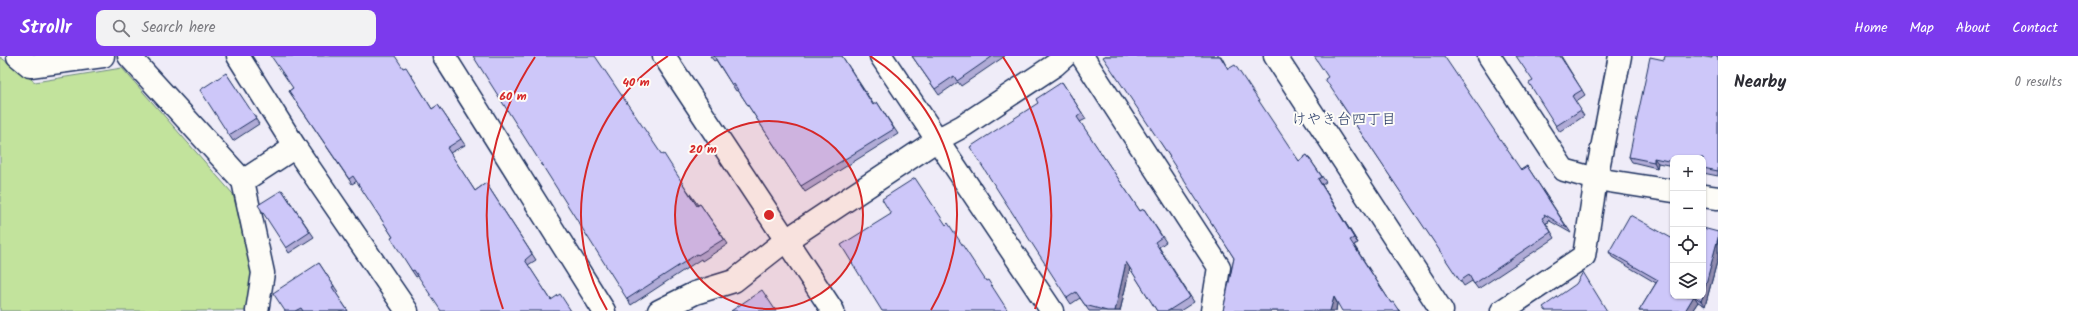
<!DOCTYPE html>
<meta charset="utf-8">
<style>
body{margin:0;font-family:Kalam,"Klee One",sans-serif;background:#f2f2f3;color:#2b2b33}
.controls{position:absolute;right:12px;bottom:12px;display:grid;overflow:hidden;border-radius:8px;box-shadow:0 1px 3px #0004}
.controls button{width:36px;height:36px;display:grid;place-items:center;padding:0;border:0;border-bottom:1px solid #e1e1e2;background:#fff;color:#2b2b33;font:20px sans-serif}
.list{margin:0;padding:0;list-style:none}
h2{display:flex;justify-content:space-between;align-items:center;height:52px;margin:0;padding:0 16px;font-size:17px}
h2 small{font-size:13px;font-weight:400;color:#7c7c81}
.icon{flex:none;width:22px;height:22px;fill:none;stroke:currentColor;stroke-width:2;stroke-linecap:round;stroke-linejoin:round}
.map{position:relative;flex:none;width:1718px;height:255px;overflow:hidden}
header{display:flex;align-items:center;gap:24px;box-sizing:border-box;height:56px;padding:0 20px;background:#7c3aed;color:#fff}
header strong{font-size:19px}
nav{display:flex;gap:22px;margin-inline-start:auto;font-size:14px}
.search{width:280px;height:36px;background:#f2f2f3;display:flex;align-items:center;gap:10px;box-sizing:border-box;padding:0 14px;border-radius:8px;color:#7c7c81;font-size:15px}
main{display:flex}
aside{flex:1;background:#fff}
.map>svg:first-child{display:block}
</style>
<header>
<strong>Strollr</strong>
<div class="search"><svg class="icon" aria-label="search" viewBox="0 0 24 24"><circle cx="10" cy="10" r="6"/><path d="M15 15l6 6"/></svg>Search here</div>
<nav><a>Home</a><a>Map</a><a>About</a><a>Contact</a></nav>
</header>
<main>
<div class="map">
<svg width="1718" height="255" viewBox="0 0 1718 255">
<rect width="100%" height="100%" fill="#efecf8"/>
<filter id="ink" filterUnits="userSpaceOnUse"><feTurbulence type="fractalNoise" baseFrequency=".025" numOctaves="2"/><feDisplacementMap in="SourceGraphic" scale="8" xChannelSelector="R" yChannelSelector="G"/><feConvolveMatrix kernelMatrix="1 2 1 2 8 2 1 2 1" color-interpolation-filters="sRGB"/></filter>
<g filter="url(#ink)">
<!-- green -->
<polygon fill="#c2e39c" stroke="#6e897d" points="0,1 35,26 122,12 233,138 252,218 246,255 0,255"/>
<g fill="none" stroke-linecap="round" stroke-linejoin="round">
<!-- minor casing -->
<g stroke="#1b2f5e" stroke-width="25">
<g id="minor">
<polyline points="18,0 30,10 103,0"/>
<polyline points="129,0 243,125 263,217 257,255"/>
<polyline points="238,0 295,91 407,255"/>
<polyline points="444,0 604,255"/>
<polyline points="664,0 833,255"/>
<polyline points="881,0 1052,255"/>
<polyline points="1082,0 1219,211 1212,255"/>
<polyline points="1275,0 1442,255"/>
<polyline points="1489,0 1564,114 1596,123 1673,135"/>
<polyline points="243,125 295,91"/>
<polyline points="1703,140 1718,142"/>
<polyline points="659,255 695,237 734,225 785,185 937,84 963,70 1055,9 1065,0"/>
<polyline points="1502,255 1584,200 1596,123 1620,0"/>
</g>
</g>
<!-- minor -->
<use href="#minor" stroke="#fdfcf7" stroke-width="22"/>
</g>
<!-- wall -->
<g fill="#b0abd6" stroke="#1b2f5e">
<polygon points="710,0 842,0 874,49 877,46 898,78 805,136 738,34 736,35 716,4 714,5"/>
<polygon points="912,0 1005,0 961,30 958,26 939,39"/>
<polygon points="1105,0 1221,0 1228,13 1299,105 1307,99 1326,126 1322,129 1358,187 1354,189 1391,247 1400,255 1337,247 1336,255 1223,255 1234,202 1170,101"/>
<polygon points="1561,0 1585,39 1575,46 1584,60 1560,76 1556,70 1533,25"/>
<polygon points="1718,0 1718,120 1703,117 1703,102 1673,102 1673,110 1658,107 1657,112 1632,106 1629,101 1664,4 1712,2"/>
<polygon points="403,12 409,16 432,53 438,49 465,89 450,97 475,135 486,127 536,204 528,209 551,244 571,255 418,220 416,221 412,215 393,181 357,125 352,128 289,35 293,32"/>
<polygon points="226,17 259,68 233,85 229,79"/>
<polygon points="1062,26 1086,63 1080,66 1140,155 1144,153 1166,186 1159,191 1194,246 1180,255 1157,255 1130,212 1120,255 1089,255 1080,242 1071,248 1067,242 1038,47"/>
<polygon points="1339,44 1521,114 1527,110 1571,177 1548,164 1549,166 1546,167 1555,182 1478,233 1472,225 1464,230"/>
<polygon points="662,99 698,149 700,148 728,188 702,205 701,203 631,249 627,243"/>
<polygon points="282,134 314,181 289,197 286,192"/>
<polygon points="1718,176 1718,202 1705,250 1698,246 1692,255 1639,255 1656,227 1612,201 1609,196"/>
<polygon points="319,207 338,236 336,237 348,255 285,255"/>
</g>
<!-- shaded-wall -->
<g fill="#908bae" stroke="#1b2f5e">
<polygon points="1654,102 1658,107 1657,112 1654,106"/>
<polygon points="1318,123 1322,129 1358,187 1354,182"/>
<polygon points="1718,182 1718,202 1705,250 1701,245"/>
<polygon points="1126,206 1130,212 1120,255 1115,255"/>
<polygon points="1694,240 1698,246 1692,255 1685,255"/>
<polygon points="1334,241 1337,247 1336,255 1330,255"/>
</g>
<!-- building -->
<g fill="#cdc7f9" stroke="#1b2f5e">
<polygon points="271,0 395,0 403,12 406,11 432,53 438,49 461,83 447,92 475,135 486,127 532,198 525,204 551,244 560,238 571,255 441,255 414,214 412,215 391,182 393,181 353,120 349,123 289,35 293,32"/>
<polygon points="473,0 595,0 662,99 664,98 697,150 700,148 724,183 698,199 697,198 627,243"/>
<polygon points="714,0 842,0 873,49 877,46 894,73 801,130 734,28 732,29"/>
<polygon points="912,0 993,0 957,25 954,20 935,33"/>
<polygon points="1105,0 1220,0 1228,13 1235,9 1299,105 1307,99 1322,121 1318,123 1354,182 1350,184 1391,247 1393,246 1399,255 1342,255 1334,241 1330,255 1223,255 1234,202 1169,101 1170,101 1103,1"/>
<polygon points="1314,0 1444,0 1521,114 1527,110 1567,172 1544,158 1545,160 1542,162 1551,176 1474,228 1469,219 1460,225 1325,23 1328,21"/>
<polygon points="1516,0 1560,0 1582,34 1572,40 1581,54 1556,70 1529,27 1533,25"/>
<polygon points="1665,0 1700,0 1712,2 1712,0 1718,0 1718,115 1703,112 1703,102 1673,102 1673,106 1654,102 1654,106 1629,101 1650,1 1664,4"/>
<polygon points="226,17 256,62 229,79 200,34"/>
<polygon points="1062,26 1082,57 1077,61 1140,155 1144,153 1162,181 1155,186 1190,241 1168,255 1157,255 1126,206 1115,255 1107,255 1085,249 1076,236 1067,242 970,91 1038,47 1036,43"/>
<polygon points="915,122 946,169 948,167 986,225 988,224 1008,255 882,255 841,189 891,158 882,143"/>
<polygon points="282,134 310,176 286,192 258,149"/>
<polygon points="1630,159 1673,183 1673,182 1673,240 1703,240 1701,245 1694,240 1685,255 1639,255 1658,224 1609,196"/>
<polygon points="1703,172 1718,176 1718,182 1703,239"/>
<polygon points="319,207 334,230 332,231 348,255 303,255 301,252 295,255 285,255 273,237"/>
<polygon points="1583,216 1607,255 1546,255 1543,251 1576,228"/>
<polygon points="762,234 776,255 731,255"/>
</g>
</g>
<!-- distance rings -->
<circle cx="769" cy="159" r="94" fill="#d62828" fill-opacity=".12"/>
<g fill="none" stroke="#d62828" stroke-width="2">
<circle cx="769" cy="159" r="94"/>
<path d="M607 254A188 188 0 0 1 668 0M870 0A188 188 0 0 1 931 254"/>
<path d="M503 253A282 282 0 0 1 535 1M1003 1A282 282 0 0 1 1035 253"/>
</g>
<g text-anchor="middle" dominant-baseline="central" stroke-width="4" stroke-linejoin="round" paint-order="stroke">
<!-- neighbourhood labels -->
<g font-size="15" fill="#1b2f5e" stroke="#fdfcf7">
<text x="1344" y="64">けやき台四丁目</text>
</g>
</g>
<circle cx="769" cy="159" r="6" fill="#d62828" stroke="#fdfcf7" stroke-width="2"/>
<g font-size="12" text-anchor="middle" font-weight="bold" fill="#d62828" stroke="#fdfcf7" stroke-width="4" stroke-linejoin="round" paint-order="stroke">
<text x="636" y="30">40 m</text>
<text x="513" y="44">60 m</text>
<text x="703" y="97">20 m</text>
</g>
</svg>
<div class="controls">
<button>+</button>
<button>−</button>
<button><svg class="icon" aria-label="locate" viewBox="0 0 24 24"><circle cx="12" cy="12" r="6"/><path d="M12 2v4M12 18v4M2 12h4M18 12h4"/></svg></button>
<button><svg class="icon" aria-label="layers" viewBox="0 0 24 24"><path d="M12 4l9 5-9 5-9-5zM3 14l9 5 9-5"/></svg></button>
</div>
</div>
<aside>
<h2>Nearby<small>0 results</small></h2>
<ul class="list">
</ul>
</aside>
</main>
